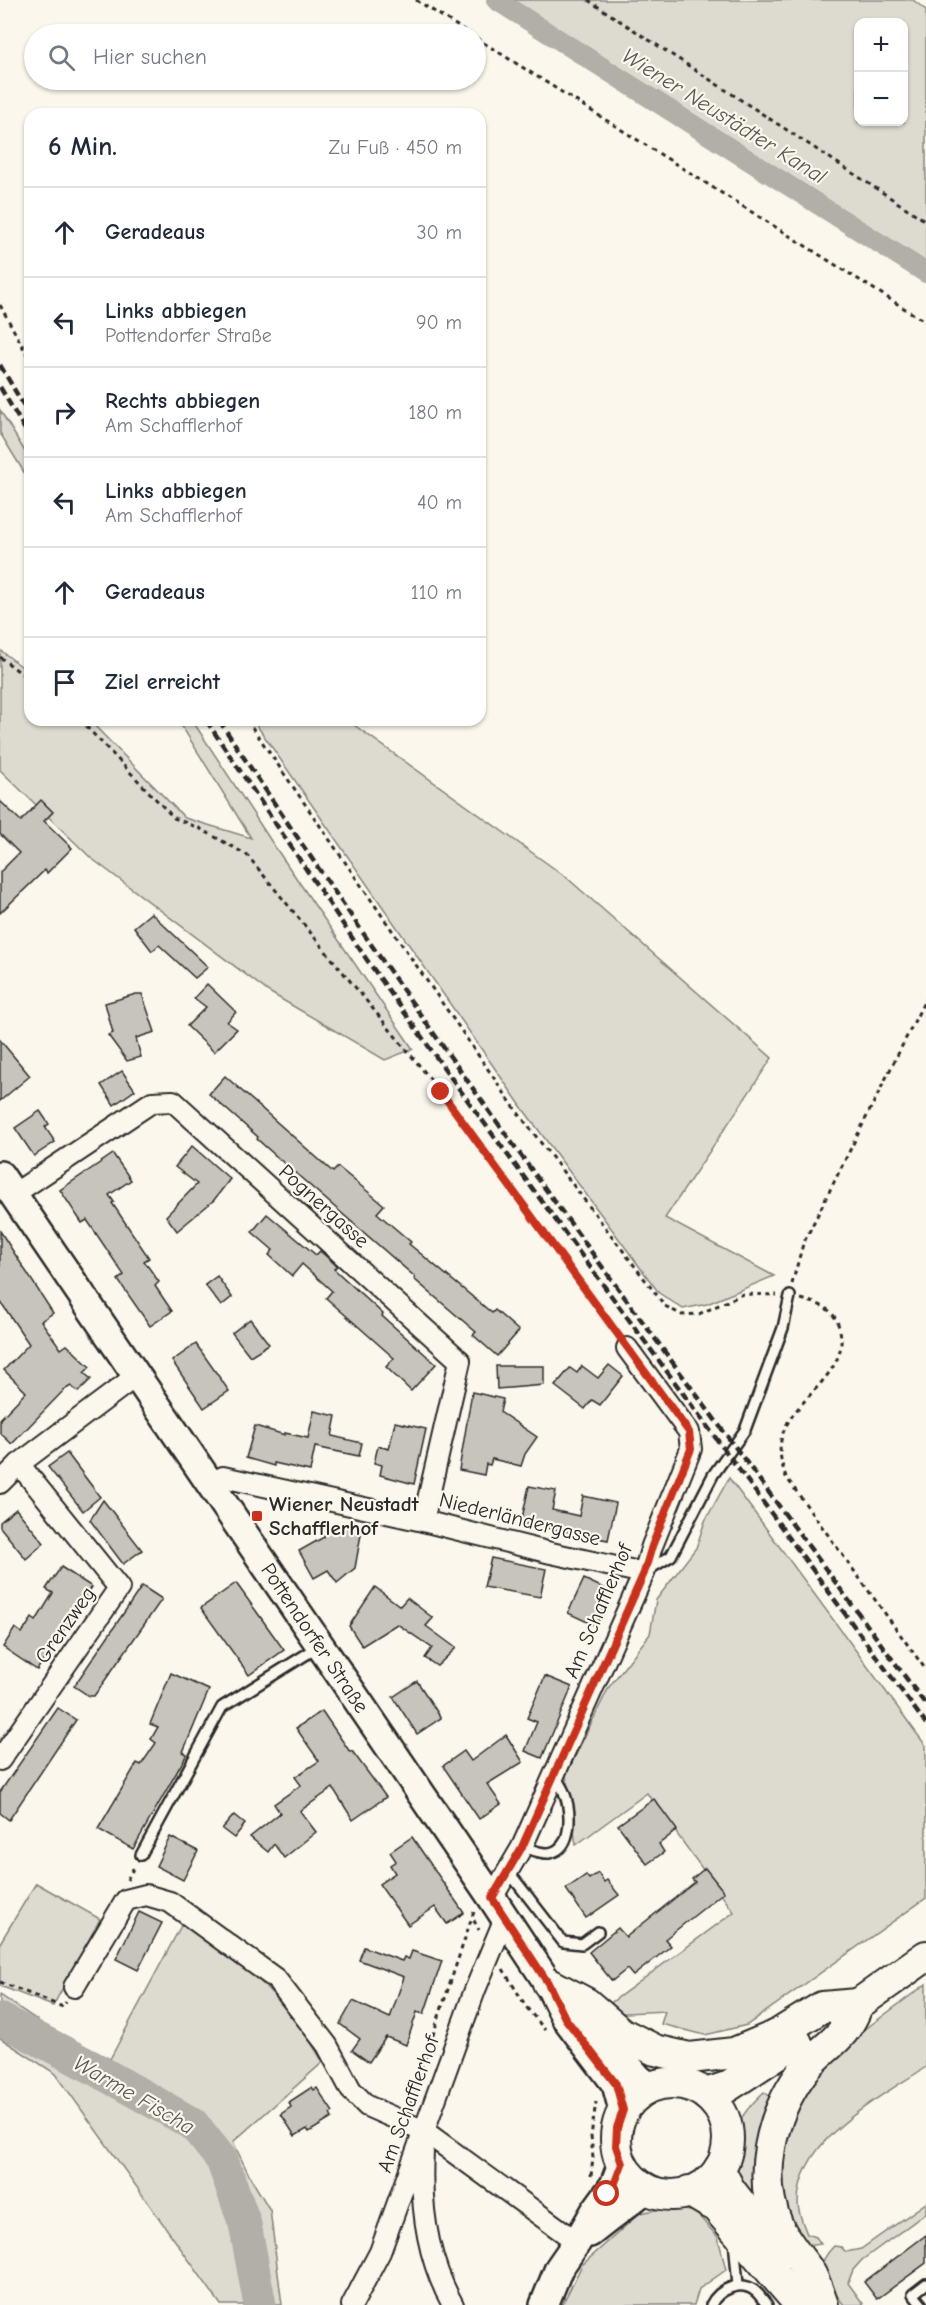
<!DOCTYPE html>
<html lang="de">
<meta charset="utf-8">
<style>
body{margin:0;font-family:"Comic Neue",sans-serif;background:#f2f2f3;color:#1f2937}
.controls{position:absolute;right:18px;top:18px;display:grid;overflow:hidden;border-radius:12px;box-shadow:0 2px 4px #0004}
.controls button{width:54px;height:54px;display:grid;place-items:center;padding:0;border:0;border-bottom:2px solid #e0e1e3;background:#fff;color:#1f2937;font:30px sans-serif}
.stop{position:absolute;width:18px;height:18px;margin:-14px;border:4px solid #c8321e;border-radius:50%;background:#fff}
.stop.end{background:#c8321e;border-color:#fff;box-shadow:0 2px 6px #0008}
.list{margin:0;padding:0;list-style:none}
h2{display:flex;justify-content:space-between;align-items:center;height:78px;margin:0;padding:0 24px;font-size:26px}
h2 small{font-size:20px;font-weight:400;color:#747a83}
.list li{display:grid;grid-template-columns:39px 1fr auto;gap:18px;align-items:center;box-sizing:border-box;height:90px;padding:0 24px;border-top:2px solid #e0e1e3}
.list b{display:block;font-size:22px;white-space:nowrap}
.list p{margin:0;font-size:20px;white-space:nowrap;color:#747a83}
.list em{font-size:20px;font-style:normal;color:#747a83}
.icon{flex:none;width:33px;height:33px;fill:none;stroke:currentColor;stroke-width:2;stroke-linecap:round;stroke-linejoin:round}
.map{position:relative;flex:none;width:926px;height:2305px;overflow:hidden}
.search{position:absolute;background:#fff;box-shadow:0 2px 4px #0004;left:24px;top:24px;width:462px;height:66px;display:flex;align-items:center;gap:15px;box-sizing:border-box;padding:0 21px;border-radius:33px;color:#747a83;font-size:22px}
.panel{position:absolute;background:#fff;box-shadow:0 2px 4px #0004;left:24px;top:108px;width:462px;height:618px;border-radius:18px}
.map>svg:first-child{display:block}
</style>
<div class="map">
<svg width="926" height="2305" viewBox="0 0 926 2305">
<rect width="100%" height="100%" fill="#fbf7ec"/>
<filter id="ink" filterUnits="userSpaceOnUse"><feTurbulence type="fractalNoise" baseFrequency=".0167" numOctaves="2"/><feDisplacementMap in="SourceGraphic" scale="12" xChannelSelector="R" yChannelSelector="G"/><feConvolveMatrix kernelMatrix="1 2 1 2 8 2 1 2 1" color-interpolation-filters="sRGB"/></filter>
<g filter="url(#ink)">
<!-- green -->
<g fill="#dddad0" stroke="#84827e" stroke-width="1.5" fill-rule="evenodd">
<path d="M513,0H913L926,10V262ZM858,22H904V122H858Z"/>
<polygon points="0,410 30,460 30,482 0,433"/>
<polygon points="0,650 30,673 30,720 89,720 185,818 251,838 178,720 192,720 273,844 413,1049 385,1060 269,992 91,858 0,770"/>
<polygon points="253,720 347,720 566,877 772,1058 665,1218 774,1276 707,1304 683,1309 659,1293 523,1109"/>
<polygon points="729,1478 926,1746 926,1898 747,2025 705,2035 661,2024 665,2011 607,2014 608,2005 734,1912 647,1793 576,1845 566,1775 609,1687 650,1634 656,1600 696,1548 705,1521"/>
<polygon points="36,1883 100,1919 53,2006 0,1986 0,1943"/>
<path d="M183,1922C242,1958 288,2002 323,2062L233,2142L250,2177L270,2210L282,2305H221L56,2074L0,2038V1995L43,2024L110,2059Z"/>
<path d="M926,1984V2067C880,2098 798,2138 798,2203C798,2213 803,2224 807,2234L816,2237L821,2244L807,2246L790,2230L776,2174L801,2090L856,2036Z"/>
<path d="M764,2092L776,2101L763,2209L730,2166C734,2129 736,2118 764,2092Z"/>
<path d="M926,2203V2213L862,2260L853,2270L848,2283L864,2305H844C827,2282 809,2271 834,2246L841,2247L846,2252L861,2249Z"/>
<polygon points="670,2207 695,2212 718,2237 726,2270 699,2289 694,2305 562,2305 582,2265 640,2213"/>
</g>
<g fill="none" stroke-linecap="round" stroke-linejoin="round">
<!-- canal -->
<polyline stroke="#b1afa7" stroke-width="20" points="496,0 926,273"/>
<!-- river -->
<polyline stroke="#b1afa7" stroke-width="33" points="0,2019 95,2069 193,2124 222,2160 245,2224 260,2305"/>
</g>
<!-- building -->
<g fill="#c7c4bc" stroke="#2b2b2b" stroke-width="1.5">
<polygon points="41,800 53,812 44,821 72,848 47,873 45,870 0,913 0,872 19,853 0,834 0,801 21,821"/>
<polygon points="151,913 208,967 195,978 159,945 152,951 134,927"/>
<polygon points="207,984 236,1012 227,1022 237,1029 214,1052 187,1026 206,1007 194,998"/>
<polygon points="136,994 142,994 155,1032 136,1038 141,1057 127,1061 108,1035 113,1033 105,1003"/>
<polygon points="0,1040 30,1076 0,1101"/>
<polygon points="122,1071 135,1090 114,1105 101,1085"/>
<polygon points="225,1076 333,1172 338,1167 384,1205 377,1213 411,1242 409,1244 492,1313 495,1310 519,1331 497,1356 473,1335 476,1332 414,1279 415,1277 277,1157 257,1139 258,1137 209,1094"/>
<polygon points="40,1111 49,1124 45,1127 55,1142 34,1156 15,1128"/>
<polygon points="192,1146 230,1179 214,1200 177,1231 166,1216 197,1184 175,1167"/>
<polygon points="113,1154 131,1180 109,1195 114,1202 112,1203 149,1258 144,1261 159,1282 155,1286 172,1311 150,1326 118,1280 124,1275 87,1220 82,1223 60,1190"/>
<polygon points="267,1214 316,1255 320,1251 337,1266 334,1269 383,1314 382,1316 436,1364 411,1391 386,1367 394,1358 326,1298 332,1291 302,1264 292,1276 269,1255 273,1250 252,1232"/>
<polygon points="0,1231 53,1313 41,1321 61,1349 67,1345 90,1367 84,1373 91,1379 78,1392 71,1386 64,1390 12,1444 0,1433 0,1419 26,1392 4,1370 29,1344 0,1301"/>
<polygon points="217,1276 232,1297 221,1306 205,1285"/>
<polygon points="250,1319 269,1344 250,1356 232,1333"/>
<polygon points="196,1344 229,1391 204,1408 172,1361"/>
<polygon points="609,1365 623,1376 600,1405 592,1400 585,1409 555,1386 570,1368 577,1373 582,1366 598,1378"/>
<polygon points="496,1366 544,1366 544,1385 497,1389"/>
<polygon points="472,1392 503,1399 500,1412 537,1437 525,1454 521,1466 492,1459 490,1465 486,1464 484,1475 459,1470"/>
<polygon points="314,1411 336,1416 332,1436 362,1443 359,1456 315,1447 310,1471 274,1463 274,1466 246,1458 255,1426 285,1435 285,1433 308,1438"/>
<polygon points="395,1422 426,1429 414,1484 380,1475 382,1465 374,1463 378,1446 389,1449"/>
<polygon points="67,1453 100,1497 83,1511 48,1467"/>
<polygon points="529,1486 556,1491 552,1510 579,1516 583,1496 616,1503 608,1540 521,1523"/>
<polygon points="103,1500 142,1550 123,1564 90,1520"/>
<polygon points="16,1509 44,1543 26,1559 0,1527 0,1522"/>
<polygon points="326,1525 362,1529 355,1568 337,1583 328,1570 314,1578 299,1551 324,1537"/>
<polygon points="491,1558 546,1569 540,1597 484,1587"/>
<polygon points="61,1567 92,1587 37,1670 3,1647 15,1628 22,1633 32,1618 36,1621 53,1593 46,1589"/>
<polygon points="584,1579 612,1592 596,1626 568,1613"/>
<polygon points="236,1583 284,1650 249,1675 201,1608"/>
<polygon points="142,1586 162,1599 94,1696 89,1696 74,1686"/>
<polygon points="375,1587 400,1606 407,1598 433,1618 426,1626 456,1648 437,1666 425,1658 432,1648 397,1624 362,1646 349,1626"/>
<polygon points="171,1673 209,1690 183,1752 187,1754 133,1849 98,1829 137,1763 141,1765 156,1743 151,1739 158,1727 150,1724"/>
<polygon points="545,1676 572,1687 542,1758 525,1751 537,1722 527,1718"/>
<polygon points="417,1681 441,1718 417,1734 393,1697"/>
<polygon points="58,1708 76,1720 9,1820 0,1813 0,1792"/>
<polygon points="322,1711 350,1752 352,1751 386,1797 353,1820 333,1788 300,1811 316,1832 284,1858 274,1844 268,1852 250,1837 280,1813 274,1804 301,1785 295,1777 319,1761 296,1728"/>
<polygon points="506,1735 523,1762 487,1784 501,1804 479,1819 443,1766 464,1751 471,1761"/>
<polygon points="654,1799 677,1830 659,1844 664,1852 647,1864 618,1825"/>
<polygon points="234,1815 245,1824 234,1838 222,1829"/>
<polygon points="170,1837 198,1851 183,1880 156,1866"/>
<polygon points="412,1837 464,1913 447,1924 435,1907 408,1925 379,1884 395,1873 390,1865 396,1861 390,1852"/>
<polygon points="705,1868 724,1892 665,1939 671,1946 633,1976 627,1969 612,1981 589,1952 618,1928 626,1937 695,1882 692,1879"/>
<polygon points="598,1873 604,1882 607,1880 619,1895 586,1918 566,1889 586,1875 589,1879"/>
<polygon points="139,1912 162,1923 138,1970 116,1959"/>
<polygon points="364,1947 402,1961 404,1957 409,1959 412,1951 442,1961 424,2014 417,2012 406,2045 386,2037 369,2062 352,2050 360,2039 340,2024 353,2001 390,2018 404,1977 359,1960"/>
<polygon points="312,2087 314,2090 317,2088 333,2112 330,2114 332,2118 309,2132 307,2129 295,2136 281,2114 291,2107 289,2102"/>
<polygon points="926,2235 926,2263 877,2299 864,2282"/>
</g>
<g fill="none" stroke-linecap="round" stroke-linejoin="round">
<!-- service casing -->
<g stroke="#2b2b2b" stroke-width="14">
<g id="service">
<polyline points="648,1570 671,1556 713,1475 745,1430 783,1328 790,1296"/>
<path d="M522,1847C530,1849 541,1854 549,1853C574,1849 571,1810 564,1792C562,1787 558,1781 555,1776"/>
<polyline points="141,1855 222,1707 318,1647"/>
<polyline points="508,1871 563,1942 582,1944 598,1932"/>
<polyline points="734,2240 738,2285"/>
<path d="M711,2305C718,2290 740,2279 755,2291C759,2294 763,2300 767,2305"/>
<polyline points="922,2305 913,2294 926,2284"/>
</g>
</g>
<!-- minor casing -->
<g stroke="#2b2b2b" stroke-width="24">
<g id="minor">
<polyline points="14,1194 152,1102 173,1101 460,1361 423,1521"/>
<polyline points="0,1483 19,1464 136,1376"/>
<polyline points="210,1483 223,1477 423,1521 551,1553 644,1573"/>
<polyline points="0,1760 119,1588 19,1464"/>
<polyline points="492,1898 522,1847 644,1573 652,1546 691,1449 689,1432 627,1348"/>
<polyline points="74,1987 126,1900 146,1895 170,1902 276,1979 327,2045 351,2090 367,2106 424,2131 577,2242"/>
<path d="M423,2152C420,2204 427,2259 453,2305"/>
<polyline points="352,2305 380,2252 475,1990 505,1918"/>
</g>
</g>
<!-- secondary casing -->
<g stroke="#2b2b2b" stroke-width="32">
<g id="secondary">
<polyline points="0,1175 492,1898 548,1983 565,2017 616,2084 623,2110"/>
<polyline points="583,2013 639,2079 651,2087"/>
<polyline points="590,2233 646,2189"/>
<polyline points="544,2305 559,2268 577,2242 595,2211 614,2185 622,2164"/>
</g>
</g>
<!-- primary casing -->
<g stroke="#2b2b2b" stroke-width="34">
<g id="primary">
<polyline points="548,1983 586,2003 621,2033 655,2050 690,2058 734,2053 777,2035 822,2007 858,2004"/>
<polyline points="843,2015 926,1956"/>
<circle cx="672" cy="2139" r="56"/>
<polyline points="706,2094 727,2087 791,2045 797,2043"/>
<polyline points="719,2169 730,2190 780,2254"/>
<polyline points="689,2191 716,2207 800,2305"/>
<path d="M823,2305C819,2294 815,2281 809,2271C798,2256 786,2243 778,2226C756,2177 771,2116 801,2074C822,2045 844,2043 858,2004"/>
</g>
</g>
<!-- path -->
<g stroke="#2b2b2b" stroke-width="3" stroke-dasharray="4.5 4.5" stroke-linecap="butt">
<polyline points="416,0 470,34"/>
<polyline points="588,0 926,221"/>
<polyline points="476,38 926,322"/>
<polyline points="0,305 30,360"/>
<polyline points="0,657 30,680"/>
<polyline points="80,720 174,818 199,828 247,855 441,1092 617,1334"/>
<polyline points="247,720 516,1110 665,1306 682,1315 699,1314 743,1294 777,1295"/>
<polyline points="792,1284 803,1244 926,998"/>
<path d="M801,1299C819,1304 833,1307 839,1327C853,1373 793,1397 782,1436C778,1451 781,1462 786,1477L926,1670"/>
<polyline points="127,1880 135,1865"/>
<polyline points="474,1912 472,1917 479,1930"/>
<polyline points="503,1969 527,2008 545,2030"/>
<polyline points="0,1982 63,2007 66,2002"/>
<polyline points="410,2104 472,1917"/>
<polyline points="591,2176 593,2158 591,2136 596,2102"/>
</g>
<!-- service -->
<use href="#service" stroke="#fbf7ec" stroke-width="9"/>
<!-- minor -->
<use href="#minor" stroke="#fbf7ec" stroke-width="20"/>
<!-- secondary -->
<use href="#secondary" stroke="#fbf7ec" stroke-width="27"/>
<!-- primary -->
<use href="#primary" stroke="#fbf7ec" stroke-width="30"/>
<!-- rail -->
<g stroke="#2b2b2b" stroke-width="4.5" stroke-dasharray="9 4.5" stroke-linecap="butt">
<polyline points="0,365 30,416"/>
<polyline points="0,387 30,438"/>
<polyline points="206,720 367,960 449,1075 926,1724"/>
<path d="M219,720C441,1058 687,1380 926,1705"/>
</g>
</g>
</g>
<g fill="none" stroke-linecap="round" stroke-linejoin="round" filter="url(#ink)">
<!-- route -->
<polyline stroke="#c8321e" stroke-width="8" points="441,1092 689,1432 691,1449 652,1546 644,1573 522,1847 492,1898 548,1983 565,2018 616,2084 623,2110 617,2128 616,2146 622,2164 614,2185 607,2194"/>
</g>
<!-- markers -->
<rect fill="#c8321e" stroke="#fbf7ec" stroke-width="2" x="251" y="1510" width="12" height="12" rx="3"/>
<g text-anchor="middle" dominant-baseline="central" stroke-width="4.5" stroke-linejoin="round" paint-order="stroke">
<!-- street labels -->
<g font-size="21" fill="#2b2b2b" stroke="#fbf7ec">
<text transform="translate(324 1206) rotate(42)">Pognergasse</text>
<text transform="translate(520 1519) rotate(14)">Niederländergasse</text>
<text transform="translate(598 1611) rotate(-67)">Am Schafflerhof</text>
<text transform="translate(65 1625) rotate(-55)">Grenzweg</text>
<text transform="translate(315 1638) rotate(56)">Pottendorfer Straße</text>
<text transform="translate(408 2104) rotate(-70)">Am Schafflerhof</text>
</g>
<!-- poi labels -->
<g font-size="21" font-weight="bold" fill="#2b2b2b" stroke="#fbf7ec" text-anchor="start">
<text x="269" y="1504">Wiener Neustadt<tspan x="269" dy="24">Schafflerhof</tspan></text>
</g>
<!-- water labels -->
<g font-size="22" font-style="italic" fill="#5a5956" stroke="#fbf7ec">
<text transform="translate(724 116) rotate(32)">Wiener Neustädter Kanal</text>
<text transform="translate(134 2095) rotate(30)">Warme Fischa</text>
</g>
</g>
</svg>
<div class="controls">
<button>+</button>
<button>−</button>
</div>
<div class="stop" style="left:607px;top:2194px"></div>
<div class="stop end" style="left:441px;top:1092px"></div>
<div class="search"><svg class="icon" aria-label="search" viewBox="0 0 24 24"><circle cx="10" cy="10" r="6"/><path d="M15 15l6 6"/></svg>Hier suchen</div>
<section class="panel">
<h2>6 Min.<small>Zu Fuß · 450 m</small></h2>
<ul class="list">
<li><svg class="icon" aria-label="ahead" viewBox="0 0 24 24"><path d="M12 20V5M6 11l6-6 6 6"/></svg><div><b>Geradeaus</b></div><em>30 m</em></li>
<li><svg class="icon" aria-label="left" viewBox="0 0 24 24"><path d="M17 20v-9H6M10 6l-5 5 5 5"/></svg><div><b>Links abbiegen</b><p>Pottendorfer Straße</p></div><em>90 m</em></li>
<li><svg class="icon" aria-label="right" viewBox="0 0 24 24"><path d="M7 20v-9h11M14 6l5 5-5 5"/></svg><div><b>Rechts abbiegen</b><p>Am Schafflerhof</p></div><em>180 m</em></li>
<li><svg class="icon" aria-label="left" viewBox="0 0 24 24"><path d="M17 20v-9H6M10 6l-5 5 5 5"/></svg><div><b>Links abbiegen</b><p>Am Schafflerhof</p></div><em>40 m</em></li>
<li><svg class="icon" aria-label="ahead" viewBox="0 0 24 24"><path d="M12 20V5M6 11l6-6 6 6"/></svg><div><b>Geradeaus</b></div><em>110 m</em></li>
<li><svg class="icon" aria-label="arrive" viewBox="0 0 24 24"><path d="M6 21V4h12l-3 4 3 4H6"/></svg><div><b>Ziel erreicht</b></div></li>
</ul>
</section>
</div>
